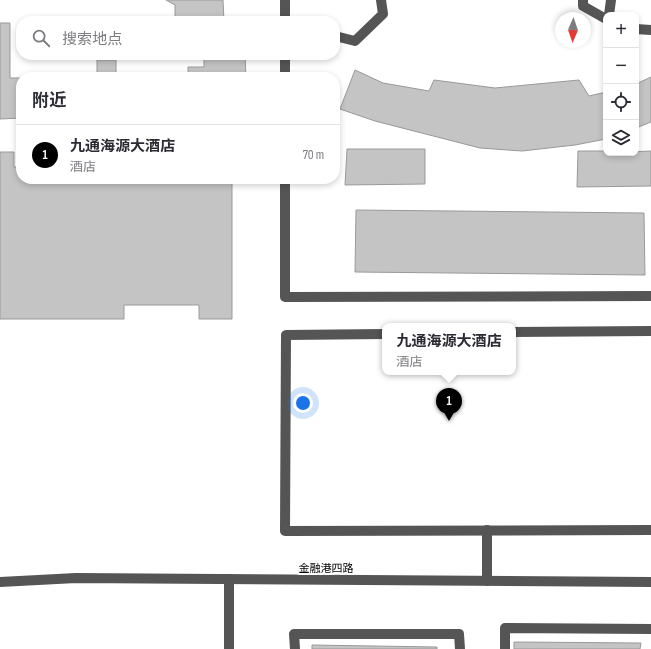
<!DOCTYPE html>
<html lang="zh">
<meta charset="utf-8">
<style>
body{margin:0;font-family:"Sofia Sans Condensed","Noto Sans SC",sans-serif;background:#f2f2f3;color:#2b2b33}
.controls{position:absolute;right:12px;top:12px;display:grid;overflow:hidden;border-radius:8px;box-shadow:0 2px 6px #0003}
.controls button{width:36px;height:36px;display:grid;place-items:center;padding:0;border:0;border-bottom:1px solid #e1e1e2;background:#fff;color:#2b2b33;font:20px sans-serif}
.compass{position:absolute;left:555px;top:12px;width:36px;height:36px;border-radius:50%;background:#fff;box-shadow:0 2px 6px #0003;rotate:182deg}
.you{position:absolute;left:303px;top:403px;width:14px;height:14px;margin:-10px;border:3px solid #fff;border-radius:50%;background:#1a73e8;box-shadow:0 0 0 6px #1a73e833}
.badge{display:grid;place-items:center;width:26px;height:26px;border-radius:50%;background:#000;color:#fff;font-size:13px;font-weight:700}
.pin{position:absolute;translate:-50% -33px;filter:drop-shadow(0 1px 2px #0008)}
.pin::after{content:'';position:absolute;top:21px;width:14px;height:12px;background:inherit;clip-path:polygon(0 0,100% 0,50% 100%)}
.popup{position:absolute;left:382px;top:323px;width:134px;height:52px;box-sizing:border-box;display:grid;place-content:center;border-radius:8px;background:#fff;filter:drop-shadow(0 1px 3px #0005);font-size:13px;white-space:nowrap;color:#7c7c81}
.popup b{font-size:15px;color:#2b2b33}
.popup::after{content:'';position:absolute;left:50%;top:100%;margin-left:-8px;border:8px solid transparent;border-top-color:#fff}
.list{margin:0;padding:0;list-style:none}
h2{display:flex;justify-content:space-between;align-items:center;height:52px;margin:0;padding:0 16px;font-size:17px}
h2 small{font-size:13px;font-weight:400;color:#7c7c81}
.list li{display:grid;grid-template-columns:26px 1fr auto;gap:12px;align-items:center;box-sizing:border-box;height:60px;padding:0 16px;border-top:1px solid #e1e1e2}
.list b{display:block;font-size:15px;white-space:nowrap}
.list p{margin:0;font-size:13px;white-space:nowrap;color:#7c7c81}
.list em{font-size:13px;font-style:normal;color:#7c7c81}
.icon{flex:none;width:22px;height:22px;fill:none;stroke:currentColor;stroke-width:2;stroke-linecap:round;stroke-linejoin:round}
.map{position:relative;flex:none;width:651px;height:649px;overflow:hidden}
.search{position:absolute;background:#fff;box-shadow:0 2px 6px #0003;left:16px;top:16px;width:324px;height:44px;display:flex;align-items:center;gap:10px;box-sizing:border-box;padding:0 14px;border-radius:16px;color:#7c7c81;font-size:15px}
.panel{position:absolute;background:#fff;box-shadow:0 2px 6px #0003;left:16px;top:72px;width:324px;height:112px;border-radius:16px}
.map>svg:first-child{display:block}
</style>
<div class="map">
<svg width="651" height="649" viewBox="0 0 651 649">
<rect width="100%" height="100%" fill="#fff"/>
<!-- building -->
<g fill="#c4c4c4" stroke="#999">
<polygon points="166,0 223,0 224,21 175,21 175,5"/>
<polygon points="0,23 10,23 10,78 21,78 21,118 0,119"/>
<polygon points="204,55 245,55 246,77 188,77 188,67 204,67"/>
<polygon points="97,60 116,60 116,77 126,77 97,77"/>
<polygon points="355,70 383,83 429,91 434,80 495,88 579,80 589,96 606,92 606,139 575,145 522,151 480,148 375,121 340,109"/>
<polygon points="651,77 651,122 636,128 636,84"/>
<polygon points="347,149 425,149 425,184 345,185"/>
<polygon points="578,151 606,151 606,153 651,151 651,186 577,187"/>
<polygon points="0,152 14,152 14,167 21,167 21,179 232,179 232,319 199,319 199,305 124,305 124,319 0,319"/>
<polygon points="356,210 644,213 645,275 355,272"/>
<polygon points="514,642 641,643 640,649 514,649"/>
<polygon points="312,645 437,647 437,649 312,649"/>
</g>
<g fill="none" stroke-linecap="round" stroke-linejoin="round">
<!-- minor -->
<g stroke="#555" stroke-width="10">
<polyline points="583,0 583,6 606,19"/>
<polyline points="609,15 611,0"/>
<polyline points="285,21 285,0"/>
<polyline points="636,29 651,30"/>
<polyline points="335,36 355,41 383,14 381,0"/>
<polyline points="285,77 285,55"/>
<polyline points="285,179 285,297 651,296"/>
<polyline points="513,332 651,331"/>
<polyline points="385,334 286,335 285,531 651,530"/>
<polyline points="487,530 487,581"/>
<polyline points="229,579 229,649"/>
<polyline points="0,582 76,578 651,582"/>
<polyline points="295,649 294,634 459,634 460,649"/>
<polyline points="505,649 505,628 651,629"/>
</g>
</g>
<g text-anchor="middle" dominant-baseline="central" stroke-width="4" stroke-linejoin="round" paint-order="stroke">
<!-- street labels -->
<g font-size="11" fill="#000" stroke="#fff">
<text x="326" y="568">金融港四路</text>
</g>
</g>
</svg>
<div class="controls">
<button>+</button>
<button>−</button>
<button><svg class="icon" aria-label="locate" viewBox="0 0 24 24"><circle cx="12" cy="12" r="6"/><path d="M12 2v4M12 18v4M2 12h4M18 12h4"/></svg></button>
<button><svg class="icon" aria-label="layers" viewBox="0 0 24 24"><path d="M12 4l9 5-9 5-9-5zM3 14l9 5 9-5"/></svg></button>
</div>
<svg class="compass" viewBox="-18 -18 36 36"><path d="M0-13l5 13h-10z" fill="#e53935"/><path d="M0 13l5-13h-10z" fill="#7c7c81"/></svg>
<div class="you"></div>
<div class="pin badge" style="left:449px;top:421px">1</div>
<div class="popup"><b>九通海源大酒店</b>酒店</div>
<div class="search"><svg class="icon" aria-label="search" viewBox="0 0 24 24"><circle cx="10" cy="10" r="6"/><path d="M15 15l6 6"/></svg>搜索地点</div>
<section class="panel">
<h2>附近<small></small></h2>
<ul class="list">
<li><span class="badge">1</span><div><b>九通海源大酒店</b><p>酒店</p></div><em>70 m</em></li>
</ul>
</section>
</div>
